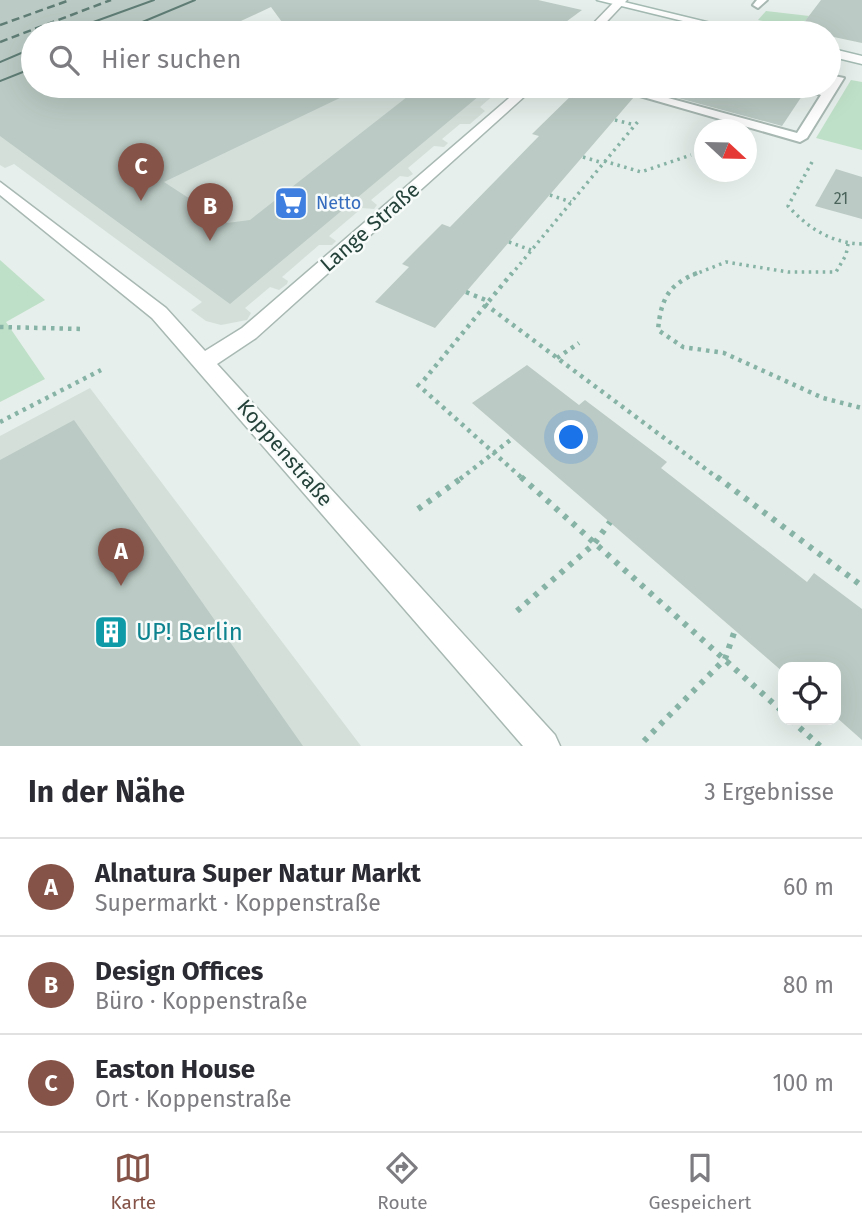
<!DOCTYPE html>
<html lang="de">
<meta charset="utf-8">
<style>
body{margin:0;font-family:"Fira Sans",sans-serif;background:#f2f2f3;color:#2b2b33}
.controls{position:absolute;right:21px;bottom:21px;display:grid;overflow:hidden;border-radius:14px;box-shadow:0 7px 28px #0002}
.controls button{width:63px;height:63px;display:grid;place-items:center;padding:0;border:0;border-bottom:2px solid #e1e1e2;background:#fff;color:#2b2b33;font:35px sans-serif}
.compass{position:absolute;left:694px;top:119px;width:63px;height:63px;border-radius:50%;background:#fff;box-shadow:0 7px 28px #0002;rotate:112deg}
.you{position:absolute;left:572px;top:438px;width:24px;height:24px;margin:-18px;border:5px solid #fff;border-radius:50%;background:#1a73e8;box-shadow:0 0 0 10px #1a73e833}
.badge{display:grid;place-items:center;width:46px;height:46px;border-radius:50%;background:#855347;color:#fff;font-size:23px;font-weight:700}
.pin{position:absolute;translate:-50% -58px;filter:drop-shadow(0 2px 4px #0008)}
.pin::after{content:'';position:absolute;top:37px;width:24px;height:21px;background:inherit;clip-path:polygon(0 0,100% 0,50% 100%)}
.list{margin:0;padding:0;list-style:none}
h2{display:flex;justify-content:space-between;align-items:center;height:91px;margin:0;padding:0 28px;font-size:30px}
h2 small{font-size:23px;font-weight:400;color:#7c7c81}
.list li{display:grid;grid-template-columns:46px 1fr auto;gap:21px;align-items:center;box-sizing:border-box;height:98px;padding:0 28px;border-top:2px solid #e1e1e2}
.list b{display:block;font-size:26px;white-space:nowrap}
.list p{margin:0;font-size:23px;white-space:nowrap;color:#7c7c81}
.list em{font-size:23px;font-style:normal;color:#7c7c81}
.icon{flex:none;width:38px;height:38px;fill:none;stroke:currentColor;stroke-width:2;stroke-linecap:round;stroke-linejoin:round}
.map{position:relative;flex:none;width:862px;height:746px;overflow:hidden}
.search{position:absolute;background:#fff;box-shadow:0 7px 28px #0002;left:21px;right:21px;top:21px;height:77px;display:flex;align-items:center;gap:18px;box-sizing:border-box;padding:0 24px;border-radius:38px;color:#7c7c81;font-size:26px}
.sheet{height:385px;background:#fff}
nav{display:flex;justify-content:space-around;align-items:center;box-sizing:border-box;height:98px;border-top:2px solid #e1e1e2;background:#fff;font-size:19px;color:#7c7c81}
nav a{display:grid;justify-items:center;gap:4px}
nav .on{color:#855347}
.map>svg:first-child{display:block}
</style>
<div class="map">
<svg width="862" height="746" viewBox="0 0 862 746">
<rect width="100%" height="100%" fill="#e6efeb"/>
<!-- built -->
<g fill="#d4dfda">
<polygon points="33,74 33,86 504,86 480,107 485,111 470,124 460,124 442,139 448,143 444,147 434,146 408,168 413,174 408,177 400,176 371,200 377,205 374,209 362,208 329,236 336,241 332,245 319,245 282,277 288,281 287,284 279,290 270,287 245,308 251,313 247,320 221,325 206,321 191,310 202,302 14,164 5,168 0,165 0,88"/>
<polygon points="90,388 361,746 0,746 0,436"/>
</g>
<!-- green -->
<g fill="#bfe0c8">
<polygon points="766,11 809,16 799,29 758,20"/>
<polygon points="851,80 862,82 862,150 816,138"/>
<polygon points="0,260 45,300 6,322 45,379 0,402"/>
</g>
<!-- building -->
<g fill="#bbcac4">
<polygon points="0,0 538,0 582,10 551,33 290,33 271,7 215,33 33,33 33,86 365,86 164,182 227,223 250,220 421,86 491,86 230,304 0,136"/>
<polygon points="821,0 862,0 862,43 829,36 829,33 799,29"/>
<polygon points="581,86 602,86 634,97 435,328 375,302 409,267 402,264 442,224 450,227 539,136 532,134"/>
<polygon points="668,86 761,86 802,96 782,126 667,95"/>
<polygon points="836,169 862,177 862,219 815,206"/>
<polygon points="527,365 579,405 585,400 667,462 661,468 807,582 814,573 862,609 862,740 836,717 836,667 783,667 783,672 472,403"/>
<polygon points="74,420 143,518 303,746 0,746 0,460"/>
</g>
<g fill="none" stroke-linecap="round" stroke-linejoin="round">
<!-- lane casing -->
<g stroke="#a8b8b2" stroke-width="4">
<g id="lane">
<polygon points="757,0 767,0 758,8 753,5"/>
<polygon points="834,76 844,78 807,138 800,142 605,86 624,86 797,133 821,95 793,86 825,89"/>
</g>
</g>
<!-- street casing -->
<g stroke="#a8b8b2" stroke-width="3">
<g id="street">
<polygon points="616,0 627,0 596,33 584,33"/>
<polygon points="523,86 536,86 256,338 217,364 555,735 560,746 523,746 152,318 0,195 0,182 166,308 205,351 242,328"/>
</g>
</g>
<!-- secondary casing -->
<g stroke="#a4bbb3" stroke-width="3">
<g id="secondary">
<polygon points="597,0 616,0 752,33 732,33"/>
<polygon points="829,48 862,56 862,64 829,56"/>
</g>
</g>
<!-- path-far2 -->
<g stroke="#86b3a5" stroke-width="3.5" stroke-dasharray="2.5 4.5" stroke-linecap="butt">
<polyline points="615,120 635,125"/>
<polyline points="583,157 603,163"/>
<polyline points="604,161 641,172 691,155"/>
<path d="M812,162L788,206C808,228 831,243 862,244"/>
<polyline points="550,195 571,202"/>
<polyline points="509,242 531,250"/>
<polyline points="511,275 640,119"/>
<polyline points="693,275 726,262 788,272 836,272 846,255 848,244"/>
</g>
<!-- path-far1 -->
<g stroke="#86b3a5" stroke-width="4.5" stroke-dasharray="3.5 5" stroke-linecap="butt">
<path d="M697,273C668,285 661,299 658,330L683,347L724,353L823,398L862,408"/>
<polyline points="466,292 488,301"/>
<polyline points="485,304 719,479"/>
<polyline points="0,327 83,329"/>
<polyline points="557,358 579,343"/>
<polyline points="424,380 512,273"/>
<polyline points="417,384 523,479"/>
<polyline points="0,422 101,370"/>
<polyline points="460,479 513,438"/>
</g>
<!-- path -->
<g stroke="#86b3a5" stroke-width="6" stroke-dasharray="4.5 7" stroke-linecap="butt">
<polyline points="521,477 783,712"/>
<polyline points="717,477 862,586"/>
<polyline points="418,509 463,477"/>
<polyline points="517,611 594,544 610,522"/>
<polyline points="791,720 820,746"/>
<polyline points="644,741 725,659 735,630"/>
</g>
<!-- lane -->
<use href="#lane" fill="#fff" fill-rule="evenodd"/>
<!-- street -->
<use href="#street" fill="#fff" fill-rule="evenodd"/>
<!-- secondary -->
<use href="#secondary" fill="#fff" fill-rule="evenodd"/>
<!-- tram -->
<g stroke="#5f7d75" stroke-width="2">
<polyline points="63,33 154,0"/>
<polyline points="116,33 195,0"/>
<polyline points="0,62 33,48"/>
<polyline points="0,81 33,68"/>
</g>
<!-- rail -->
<g stroke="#5f7d75" stroke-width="2.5" stroke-dasharray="8 4.5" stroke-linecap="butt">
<polyline points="0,25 70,0"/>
<polyline points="0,42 111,0"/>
</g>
</g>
<!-- icons -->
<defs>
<g id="supermarket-square" transform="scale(1.75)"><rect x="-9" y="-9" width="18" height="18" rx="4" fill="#3f7fe0" stroke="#f7fbf9"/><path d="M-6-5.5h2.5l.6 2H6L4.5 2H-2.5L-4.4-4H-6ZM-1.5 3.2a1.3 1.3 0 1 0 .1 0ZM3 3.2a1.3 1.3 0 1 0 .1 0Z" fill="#fff"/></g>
<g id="building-square" transform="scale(1.75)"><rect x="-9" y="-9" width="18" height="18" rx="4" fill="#0f9aa8" stroke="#f7fbf9"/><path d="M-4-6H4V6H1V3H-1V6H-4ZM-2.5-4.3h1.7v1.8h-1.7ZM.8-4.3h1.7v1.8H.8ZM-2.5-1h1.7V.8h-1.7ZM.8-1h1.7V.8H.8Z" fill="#fff"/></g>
</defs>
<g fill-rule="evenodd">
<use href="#supermarket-square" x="291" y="203"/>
<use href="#building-square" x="111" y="632"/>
</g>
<g text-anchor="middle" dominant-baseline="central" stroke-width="5" stroke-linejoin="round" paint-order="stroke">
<!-- far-number labels -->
<g font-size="16" fill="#4a645c">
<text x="841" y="198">21</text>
</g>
<!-- far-shop labels -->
<g font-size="18" fill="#366cbe" stroke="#f7fbf9" text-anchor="start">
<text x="316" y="203">Netto</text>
</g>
<!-- street labels -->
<g font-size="21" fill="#24423a" stroke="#f7fbf9">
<text transform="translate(370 227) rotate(-41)">Lange Straße</text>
<text transform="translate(285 453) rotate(49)">Koppenstraße</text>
</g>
<!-- near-culture labels -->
<g font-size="24" fill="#0d838f" stroke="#f7fbf9" text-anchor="start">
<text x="136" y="632">UP! Berlin</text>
</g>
</g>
</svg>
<div class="controls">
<button><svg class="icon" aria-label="locate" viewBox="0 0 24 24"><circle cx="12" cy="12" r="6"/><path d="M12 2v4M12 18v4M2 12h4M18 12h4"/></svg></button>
</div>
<svg class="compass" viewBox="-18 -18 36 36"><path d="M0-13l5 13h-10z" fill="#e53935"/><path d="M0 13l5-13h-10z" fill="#7c7c81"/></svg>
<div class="you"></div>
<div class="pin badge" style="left:121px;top:586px">A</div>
<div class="pin badge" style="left:210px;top:241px">B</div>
<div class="pin badge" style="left:141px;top:201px">C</div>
<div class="search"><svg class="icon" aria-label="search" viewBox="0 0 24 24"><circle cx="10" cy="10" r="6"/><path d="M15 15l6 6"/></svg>Hier suchen</div>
</div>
<section class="sheet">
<h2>In der Nähe<small>3 Ergebnisse</small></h2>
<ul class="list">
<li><span class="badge">A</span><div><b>Alnatura Super Natur Markt</b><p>Supermarkt · Koppenstraße</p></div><em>60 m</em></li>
<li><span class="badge">B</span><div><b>Design Offices</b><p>Büro · Koppenstraße</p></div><em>80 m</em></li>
<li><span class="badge">C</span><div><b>Easton House</b><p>Ort · Koppenstraße</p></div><em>100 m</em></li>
</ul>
</section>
<nav>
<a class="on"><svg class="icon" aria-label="map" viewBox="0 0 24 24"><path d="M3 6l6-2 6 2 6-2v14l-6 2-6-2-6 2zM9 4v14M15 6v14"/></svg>Karte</a>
<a><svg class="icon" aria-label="directions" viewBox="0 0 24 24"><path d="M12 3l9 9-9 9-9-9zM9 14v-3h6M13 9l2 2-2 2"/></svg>Route</a>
<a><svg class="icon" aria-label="saved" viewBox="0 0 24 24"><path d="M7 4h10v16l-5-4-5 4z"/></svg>Gespeichert</a>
</nav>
